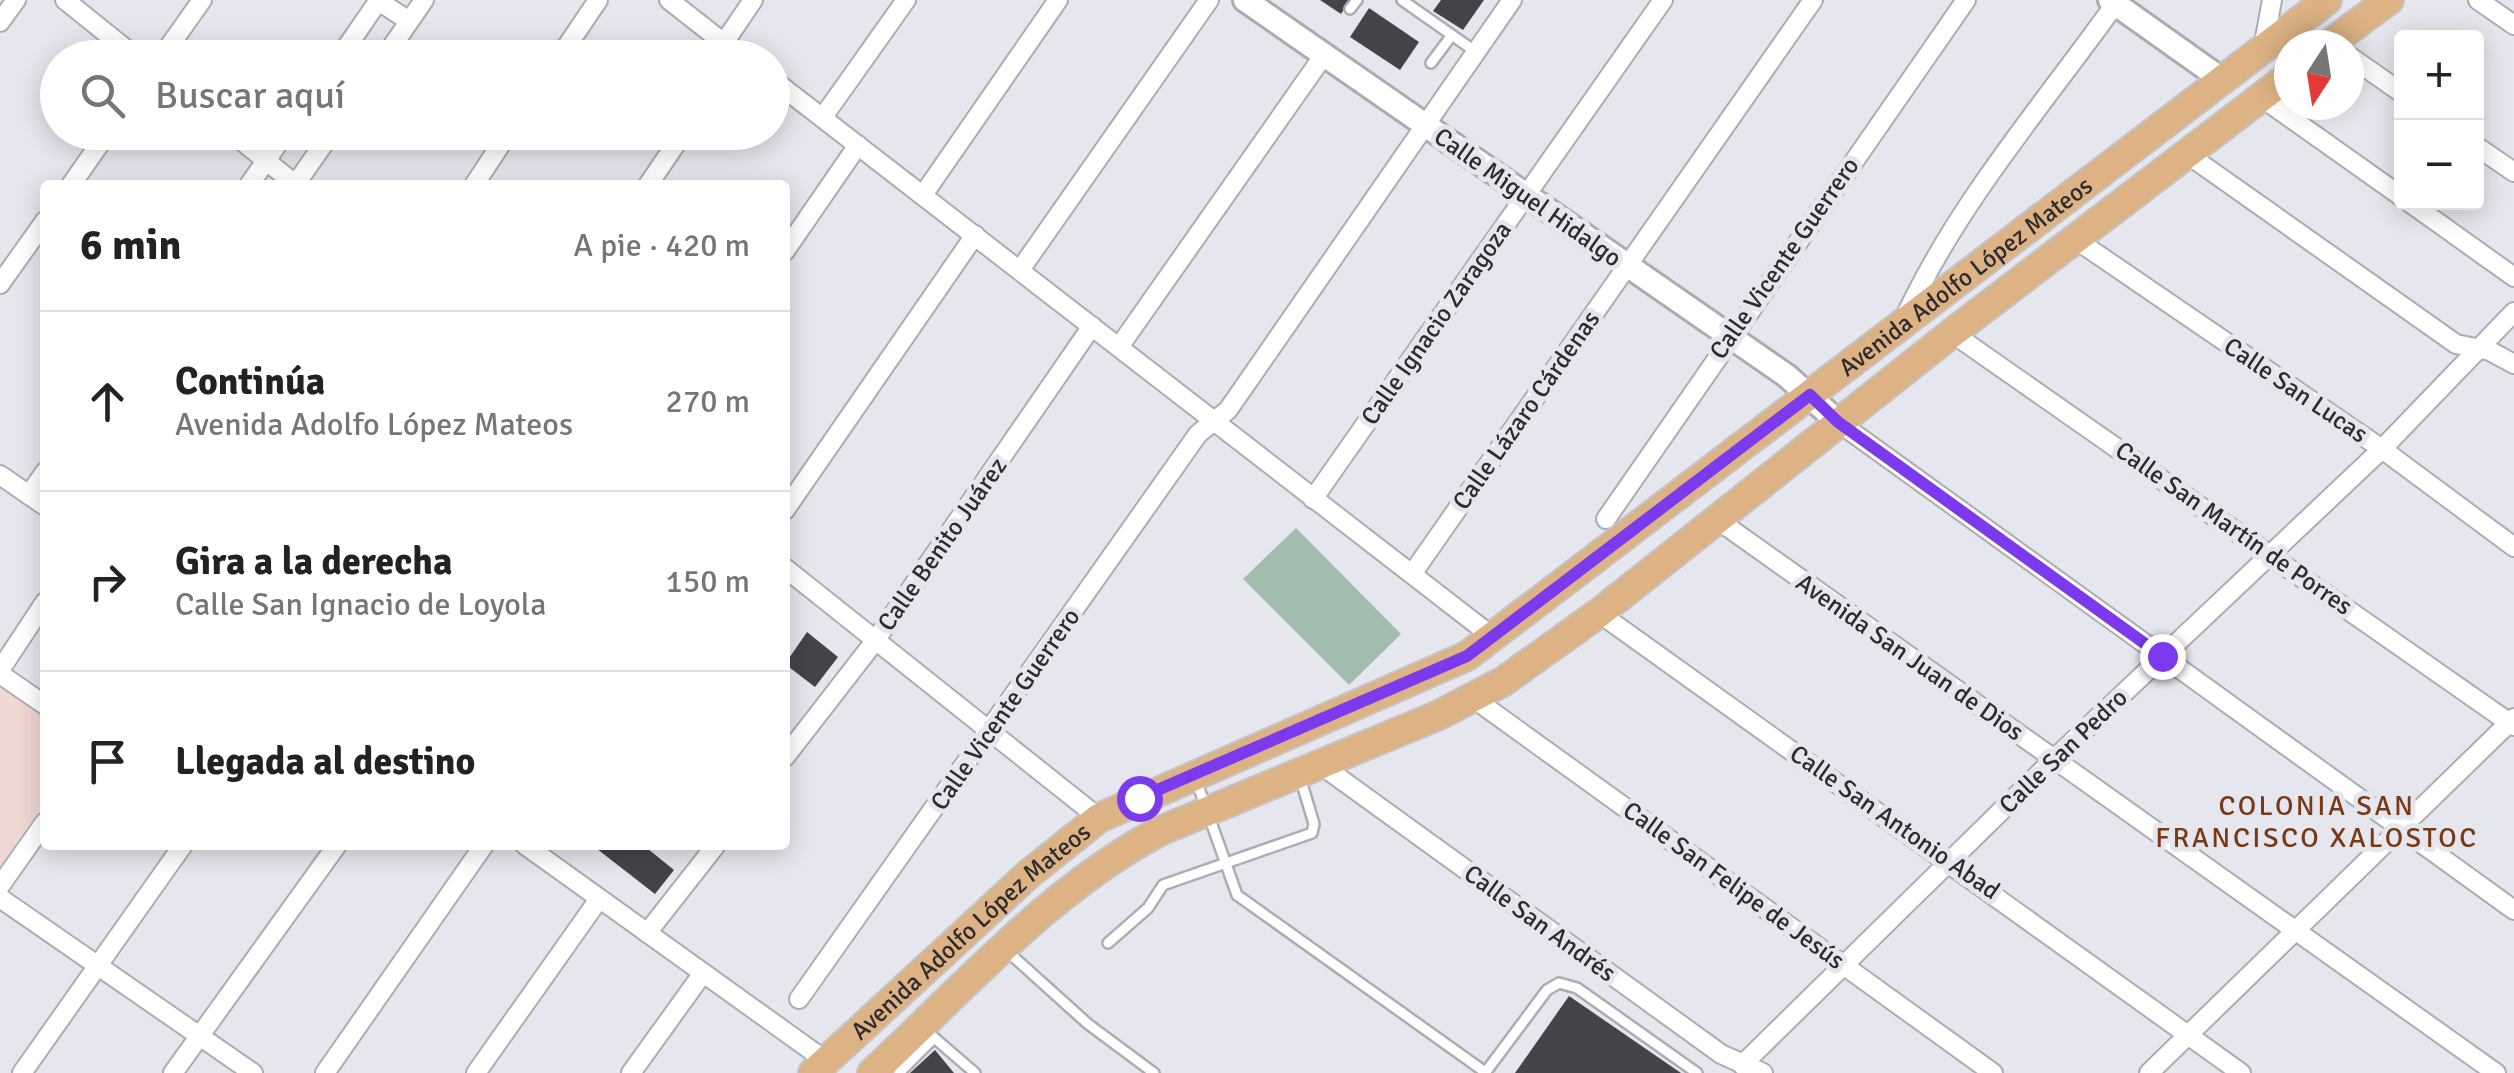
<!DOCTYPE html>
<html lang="es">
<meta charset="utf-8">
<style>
body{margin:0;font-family:Signika,sans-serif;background:#f2f2f2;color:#222}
.controls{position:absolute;right:30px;top:30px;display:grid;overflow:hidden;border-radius:10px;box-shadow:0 5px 25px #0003}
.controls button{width:90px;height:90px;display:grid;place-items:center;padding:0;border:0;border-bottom:2px solid #e0e0e0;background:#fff;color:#222;font:50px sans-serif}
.compass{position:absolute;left:2274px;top:30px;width:90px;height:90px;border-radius:50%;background:#fff;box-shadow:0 5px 25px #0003;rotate:192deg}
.stop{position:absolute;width:30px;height:30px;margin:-22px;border:8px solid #7c3aed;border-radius:50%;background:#fff}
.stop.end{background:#7c3aed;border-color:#fff;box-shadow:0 2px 10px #0008}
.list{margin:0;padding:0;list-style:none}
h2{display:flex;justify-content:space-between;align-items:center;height:130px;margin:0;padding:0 40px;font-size:42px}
h2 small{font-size:32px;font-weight:400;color:#767676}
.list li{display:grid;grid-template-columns:65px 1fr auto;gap:30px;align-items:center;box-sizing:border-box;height:180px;padding:0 40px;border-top:2px solid #e0e0e0}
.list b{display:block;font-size:38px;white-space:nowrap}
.list p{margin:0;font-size:32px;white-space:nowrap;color:#767676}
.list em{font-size:32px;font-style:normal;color:#767676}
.icon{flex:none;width:55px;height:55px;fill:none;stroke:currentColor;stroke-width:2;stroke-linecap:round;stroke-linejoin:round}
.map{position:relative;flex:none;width:2514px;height:1073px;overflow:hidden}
.search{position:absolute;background:#fff;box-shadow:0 5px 25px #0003;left:40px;top:40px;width:750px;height:110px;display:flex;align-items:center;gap:25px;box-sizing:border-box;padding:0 35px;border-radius:55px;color:#767676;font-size:38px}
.panel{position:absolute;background:#fff;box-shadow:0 5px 25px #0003;left:40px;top:180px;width:750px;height:670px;border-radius:10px}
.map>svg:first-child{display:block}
</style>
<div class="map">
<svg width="2514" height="1073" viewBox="0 0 2514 1073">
<rect width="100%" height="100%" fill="#e6e6ee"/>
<!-- commercial -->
<polygon fill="#f1d7d1" points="0,679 45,709 45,801 0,867"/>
<!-- pitch -->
<polygon fill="#a2bdae" points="1296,528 1401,634 1349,685 1243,579"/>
<!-- building -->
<g fill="#43444a">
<polygon points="1320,0 1350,0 1341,14"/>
<polygon points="1441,0 1484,0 1463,30 1433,11"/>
<polygon points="1369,8 1419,42 1400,70 1350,37"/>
<polygon points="807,632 838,657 815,687 785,664"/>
<polygon points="592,845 643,845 674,870 655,894"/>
<polygon points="1569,996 1681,1073 1515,1073"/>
<polygon points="935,1050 954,1073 910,1073"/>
</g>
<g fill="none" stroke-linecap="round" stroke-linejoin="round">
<!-- service casing -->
<g stroke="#acacb3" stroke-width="14">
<g id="service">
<polyline points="1402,0 1476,52"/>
<polyline points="1350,9 1357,0"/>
<polyline points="1431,63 1452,35"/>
<polyline points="1196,780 1237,895 1485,1072"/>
<polyline points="1108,943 1148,908 1163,885 1312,833 1314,824 1300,777"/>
<polyline points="1007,951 1088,1024 1154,1073"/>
<polyline points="924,1029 975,1073"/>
<polyline points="899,1073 934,1038"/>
<polyline points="1485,1073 1547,990 1559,983 1577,988 1697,1073"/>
</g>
</g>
<!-- minor casing -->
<g stroke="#acacb3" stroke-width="22">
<g id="minor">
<polyline points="65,0 137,58"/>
<polyline points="377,0 409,21"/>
<polyline points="669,0 743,58"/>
<polyline points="2478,0 2514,25"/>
<polyline points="0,22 16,0"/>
<polyline points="724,43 753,0"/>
<polyline points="2263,49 2272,0"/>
<polyline points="2349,56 2402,93"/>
<polyline points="161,58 202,0"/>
<polyline points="339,58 379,0"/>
<polyline points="384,58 424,0"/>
<polyline points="559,58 598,0"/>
<polyline points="772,79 1493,637"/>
<polyline points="2261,97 2402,197"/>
<polyline points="823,117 906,0"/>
<polyline points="231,132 296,185"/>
<polyline points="2476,146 2514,172"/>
<polyline points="2187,154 2456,344 2490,351 2514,364"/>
<polyline points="71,185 108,132"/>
<polyline points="249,185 286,132"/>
<polyline points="295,185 332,132"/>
<polyline points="474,185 509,132"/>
<polyline points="648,185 684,132"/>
<polyline points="923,195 1058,0"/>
<polyline points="2409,202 2514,277"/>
<polyline points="2075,239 2382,449 2514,547"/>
<polyline points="785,251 858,145"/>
<polyline points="1020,270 1209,0"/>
<polyline points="0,284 45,221"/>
<path d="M1905,317C1959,201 2044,104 2118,0"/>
<polyline points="1952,333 2514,726"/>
<polyline points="1119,347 1324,55"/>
<polyline points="1838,422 2514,910"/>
<polyline points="0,475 45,506"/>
<polyline points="29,495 45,472"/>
<polyline points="1313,499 1663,0"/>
<polyline points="785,510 975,235"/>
<polyline points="1715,518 2496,1073"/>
<polyline points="1606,519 1966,0"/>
<polyline points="785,568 1099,818"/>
<polyline points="1412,574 1813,0"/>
<polyline points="1599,613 2241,1073"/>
<polyline points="0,670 45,602"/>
<polyline points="0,674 45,705"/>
<polyline points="1473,698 1993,1073"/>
<polyline points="785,757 875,641 1092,326"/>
<polyline points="1321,765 1721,1054 1763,1073"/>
<polyline points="525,845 826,1061"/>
<polyline points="0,886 45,822"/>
<polyline points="0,898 253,1073"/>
<polyline points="647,933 716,845"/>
<polyline points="799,999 1198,434 1228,410 1512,0"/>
<polyline points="1742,1065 2054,759 2382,449 2514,312"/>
<polyline points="22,1073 183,845"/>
<polyline points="173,1073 337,845"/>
<polyline points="325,1073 484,845"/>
<polyline points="476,1073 599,899"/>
<polyline points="631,1073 703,973"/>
<polyline points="2149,1073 2514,718"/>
</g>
</g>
<!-- tertiary casing -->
<g stroke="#acacb3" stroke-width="28">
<g id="tertiary">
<polyline points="1245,0 1787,376 1838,422"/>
<polyline points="2110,0 2224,81"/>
</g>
</g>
<!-- primary casing -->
<g stroke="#c4c4c5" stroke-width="32">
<g id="primary">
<polyline points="2328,45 2389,0"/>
<path id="s1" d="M813,1073L1030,873L1099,818L1467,656L2327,0"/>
<path d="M872,1073C963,989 1049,890 1160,831L1439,715L1504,681L1599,613L1952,333L2289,76"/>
</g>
</g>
<!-- service -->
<use href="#service" stroke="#fff" stroke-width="9"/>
<!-- minor -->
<use href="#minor" stroke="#fff" stroke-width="18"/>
<!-- tertiary -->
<use href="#tertiary" stroke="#fff" stroke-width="22"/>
<!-- primary -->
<use href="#primary" stroke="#ddb386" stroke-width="28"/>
</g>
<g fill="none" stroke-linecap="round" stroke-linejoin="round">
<!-- route -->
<polyline stroke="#7c3aed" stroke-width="12" points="1139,798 1467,656 1810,395 1838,422 2162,656"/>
</g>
<g text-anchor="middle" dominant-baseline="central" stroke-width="10" stroke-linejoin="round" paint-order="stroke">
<!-- street labels -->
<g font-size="25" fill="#2c2c2f" stroke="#e6e6ee">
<text transform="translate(1528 197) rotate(35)">Calle Miguel Hidalgo</text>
<text transform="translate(1784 258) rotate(-55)">Calle Vicente Guerrero</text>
<text stroke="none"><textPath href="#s1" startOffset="1412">Avenida Adolfo López Mateos</textPath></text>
<text transform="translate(1436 323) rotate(-55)">Calle Ignacio Zaragoza</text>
<text transform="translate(2296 390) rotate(34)">Calle San Lucas</text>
<text transform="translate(1526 410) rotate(-55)">Calle Lázaro Cárdenas</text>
<text transform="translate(2234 528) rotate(35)">Calle San Martín de Porres</text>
<text transform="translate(942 544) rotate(-55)">Calle Benito Juárez</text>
<text transform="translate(1910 657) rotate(35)">Avenida San Juan de Dios</text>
<text transform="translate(1005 709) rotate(-55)">Calle Vicente Guerrero</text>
<text transform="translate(2063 751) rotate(-44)">Calle San Pedro</text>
<text transform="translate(1895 822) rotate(35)">Calle San Antonio Abad</text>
<text transform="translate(1734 885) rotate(36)">Calle San Felipe de Jesús</text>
<text transform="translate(1540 923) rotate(36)">Calle San Andrés</text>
<text stroke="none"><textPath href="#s1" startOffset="212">Avenida Adolfo López Mateos</textPath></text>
</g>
<!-- neighbourhood labels -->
<g font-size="28" letter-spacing="2.5" fill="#783917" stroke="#e6e6ee">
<text x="2317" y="806">COLONIA SAN<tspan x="2317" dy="32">FRANCISCO XALOSTOC</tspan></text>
</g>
</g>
</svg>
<div class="controls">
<button>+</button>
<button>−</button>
</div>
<svg class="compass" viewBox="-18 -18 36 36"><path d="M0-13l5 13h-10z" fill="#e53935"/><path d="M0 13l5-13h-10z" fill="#767676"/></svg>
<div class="stop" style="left:1139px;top:798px"></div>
<div class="stop end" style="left:2162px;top:656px"></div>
<div class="search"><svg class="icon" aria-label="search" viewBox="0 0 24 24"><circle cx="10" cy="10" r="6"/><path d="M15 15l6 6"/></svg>Buscar aquí</div>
<section class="panel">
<h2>6 min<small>A pie · 420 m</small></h2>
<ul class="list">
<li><svg class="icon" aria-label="ahead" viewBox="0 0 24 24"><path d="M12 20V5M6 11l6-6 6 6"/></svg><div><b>Continúa</b><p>Avenida Adolfo López Mateos</p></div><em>270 m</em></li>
<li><svg class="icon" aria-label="right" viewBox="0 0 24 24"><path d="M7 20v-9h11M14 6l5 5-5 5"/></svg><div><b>Gira a la derecha</b><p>Calle San Ignacio de Loyola</p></div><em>150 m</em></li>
<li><svg class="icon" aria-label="arrive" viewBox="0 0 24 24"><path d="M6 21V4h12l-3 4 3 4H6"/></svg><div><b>Llegada al destino</b></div></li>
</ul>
</section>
</div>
